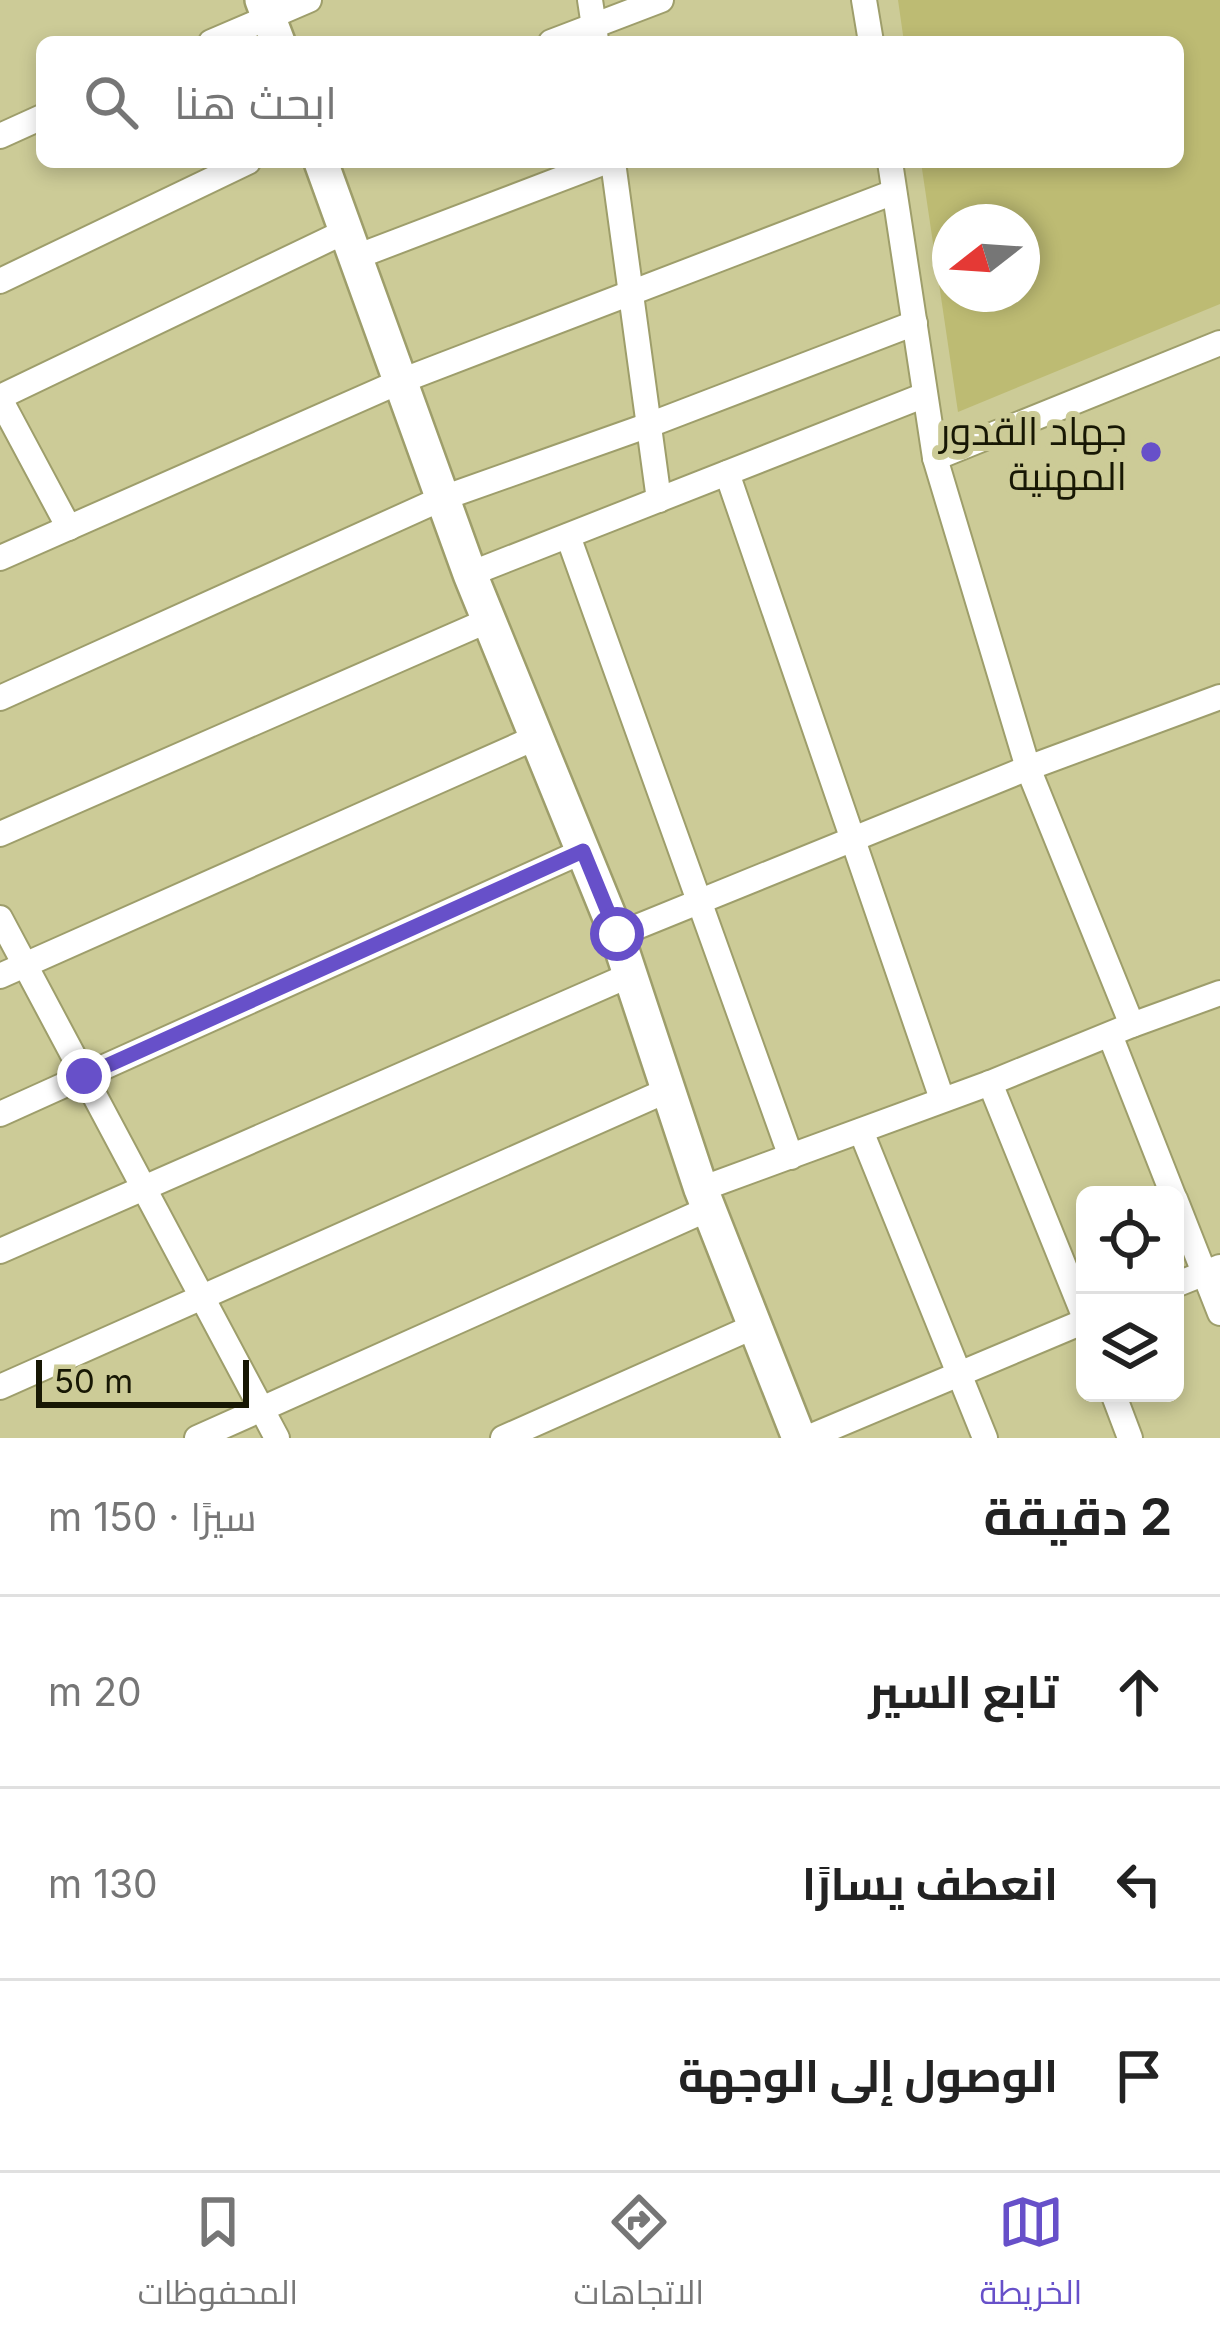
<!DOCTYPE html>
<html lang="ar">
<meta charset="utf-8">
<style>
body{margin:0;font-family:Inter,Cairo,sans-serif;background:#f6f6f6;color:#222;direction:rtl}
.controls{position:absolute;right:36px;bottom:36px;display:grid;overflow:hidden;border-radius:18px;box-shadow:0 6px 18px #0003}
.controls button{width:108px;height:108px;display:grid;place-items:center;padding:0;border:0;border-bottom:3px solid #e0e0e0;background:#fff;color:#222;font:60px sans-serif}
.compass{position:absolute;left:932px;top:204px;width:108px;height:108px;border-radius:50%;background:#fff;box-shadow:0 6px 18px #0003;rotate:253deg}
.scale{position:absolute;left:36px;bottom:30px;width:213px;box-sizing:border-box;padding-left:12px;border:6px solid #171704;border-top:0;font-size:33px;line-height:42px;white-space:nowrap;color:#171704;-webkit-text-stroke:9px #cccb97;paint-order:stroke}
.stop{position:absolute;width:36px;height:36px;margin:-27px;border:9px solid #6750c9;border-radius:50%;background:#fff}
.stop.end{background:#6750c9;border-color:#fff;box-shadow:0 3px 12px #0008}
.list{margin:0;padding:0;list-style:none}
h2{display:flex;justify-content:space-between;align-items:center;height:156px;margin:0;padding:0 48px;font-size:51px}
h2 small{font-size:39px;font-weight:400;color:#767676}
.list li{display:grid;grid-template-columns:78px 1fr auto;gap:36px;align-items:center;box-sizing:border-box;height:192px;padding:0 48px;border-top:3px solid #e0e0e0}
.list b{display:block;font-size:45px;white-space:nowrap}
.list em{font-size:39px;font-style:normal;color:#767676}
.icon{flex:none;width:66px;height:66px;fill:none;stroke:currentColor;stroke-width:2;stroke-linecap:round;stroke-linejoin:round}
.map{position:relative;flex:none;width:1220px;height:1438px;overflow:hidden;direction:ltr}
.search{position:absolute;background:#fff;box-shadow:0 6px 18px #0003;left:36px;right:36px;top:36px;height:132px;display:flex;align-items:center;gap:30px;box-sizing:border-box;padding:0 42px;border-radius:18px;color:#767676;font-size:45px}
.sheet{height:732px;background:#fff}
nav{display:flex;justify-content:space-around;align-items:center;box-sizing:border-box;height:168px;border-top:3px solid #e0e0e0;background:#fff;font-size:33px;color:#767676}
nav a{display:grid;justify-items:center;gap:6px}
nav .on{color:#6750c9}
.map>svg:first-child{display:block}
</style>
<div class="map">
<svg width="1220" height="1438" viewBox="0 0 1220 1438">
<rect width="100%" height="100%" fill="#cccb97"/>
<!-- green -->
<path fill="#bdbb73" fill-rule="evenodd" d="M898,0H1220V304L958,412L921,162H1178V42H904ZM950,222H1022V294H950Z"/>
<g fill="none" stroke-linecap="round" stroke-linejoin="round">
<!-- street casing -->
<g stroke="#9e9e6b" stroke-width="28">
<g id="street">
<polyline points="590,0 596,40"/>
<polyline points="864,0 871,42"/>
<polyline points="211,42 309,0"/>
<polyline points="551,42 661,0"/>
<polyline points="0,136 42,117"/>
<polyline points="613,162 659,500"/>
<polyline points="890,162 935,458 1028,768 1132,1025"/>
<polyline points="356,257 605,162"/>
<polyline points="0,281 248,162"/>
<polyline points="0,397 346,231"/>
<polyline points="0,399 69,528"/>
<polyline points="935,458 1220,343"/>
<polyline points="727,473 942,1099"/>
<polyline points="568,536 791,1157"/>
<polyline points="0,558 401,381 894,192"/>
<polyline points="470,574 925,395"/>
<polyline points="0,698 443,498 649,425 915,323"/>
<polyline points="0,834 489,620"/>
<polyline points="0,918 277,1438"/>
<polyline points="617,935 1028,768 1220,697"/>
<polyline points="0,976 537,737"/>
<polyline points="1110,1035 1173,1195"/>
<polyline points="990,1083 1085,1318"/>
<polyline points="0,1114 583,851"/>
<polyline points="861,1131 985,1438"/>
<polyline points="701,1189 990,1083 1132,1025 1220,993"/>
<polyline points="1175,1199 1220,1313"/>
<polyline points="0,1251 630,975"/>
<polyline points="1175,1285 1220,1267"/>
<polyline points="0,1387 668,1090"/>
<polyline points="1113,1393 1130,1438"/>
<polyline points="197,1438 708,1209"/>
<polyline points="503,1438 755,1326"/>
<polyline points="807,1438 1085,1321"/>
</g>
</g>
<!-- secondary casing -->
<g stroke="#9e9e6b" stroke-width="38">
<g id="secondary">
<polyline points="262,0 278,42"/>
<polyline points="321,162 470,574 617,935 701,1189 799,1438"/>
</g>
</g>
<!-- street -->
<use href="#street" stroke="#fff" stroke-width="24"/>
<!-- secondary -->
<use href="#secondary" stroke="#fff" stroke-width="33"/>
</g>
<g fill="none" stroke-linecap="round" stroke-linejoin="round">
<!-- route -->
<polyline stroke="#6750c9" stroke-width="15" points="84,1076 583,851 617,934"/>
</g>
<!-- markers -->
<circle fill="#6750c9" stroke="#cccb97" stroke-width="4.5" cx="1151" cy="452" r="12"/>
<g text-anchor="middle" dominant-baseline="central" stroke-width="12" stroke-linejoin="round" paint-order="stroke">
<!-- poi labels -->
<g font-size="39" fill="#171704" stroke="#cccb97" text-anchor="end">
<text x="1127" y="430">جهاد القدور<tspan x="1127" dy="45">المهنية</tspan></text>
</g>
</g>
</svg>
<div class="controls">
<button><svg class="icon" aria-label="locate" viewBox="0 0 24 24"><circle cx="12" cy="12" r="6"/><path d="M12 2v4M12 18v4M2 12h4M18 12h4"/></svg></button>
<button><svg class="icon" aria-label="layers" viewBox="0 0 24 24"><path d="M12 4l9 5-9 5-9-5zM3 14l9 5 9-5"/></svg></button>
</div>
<svg class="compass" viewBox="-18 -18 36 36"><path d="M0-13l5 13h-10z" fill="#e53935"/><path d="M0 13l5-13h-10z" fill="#767676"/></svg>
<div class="scale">50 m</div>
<div class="stop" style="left:617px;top:934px"></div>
<div class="stop end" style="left:84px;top:1076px"></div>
<div class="search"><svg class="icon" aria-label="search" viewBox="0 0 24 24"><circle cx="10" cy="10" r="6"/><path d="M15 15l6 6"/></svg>ابحث هنا</div>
</div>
<section class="sheet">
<h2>2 دقيقة<small>سيرًا · 150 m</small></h2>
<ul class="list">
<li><svg class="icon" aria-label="ahead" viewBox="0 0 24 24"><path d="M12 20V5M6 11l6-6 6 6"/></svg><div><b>تابع السير</b></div><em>20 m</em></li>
<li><svg class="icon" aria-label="left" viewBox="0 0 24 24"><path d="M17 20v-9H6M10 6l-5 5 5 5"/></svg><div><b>انعطف يسارًا</b></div><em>130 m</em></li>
<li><svg class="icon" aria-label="arrive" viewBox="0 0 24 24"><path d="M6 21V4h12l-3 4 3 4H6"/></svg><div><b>الوصول إلى الوجهة</b></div></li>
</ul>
</section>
<nav>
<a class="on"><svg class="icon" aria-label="map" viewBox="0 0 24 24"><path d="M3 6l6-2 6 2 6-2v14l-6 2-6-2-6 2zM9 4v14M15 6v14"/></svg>الخريطة</a>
<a><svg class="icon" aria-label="directions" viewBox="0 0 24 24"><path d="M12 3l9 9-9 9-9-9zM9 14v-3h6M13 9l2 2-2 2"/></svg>الاتجاهات</a>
<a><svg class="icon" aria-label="saved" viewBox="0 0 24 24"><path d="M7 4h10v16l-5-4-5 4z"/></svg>المحفوظات</a>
</nav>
